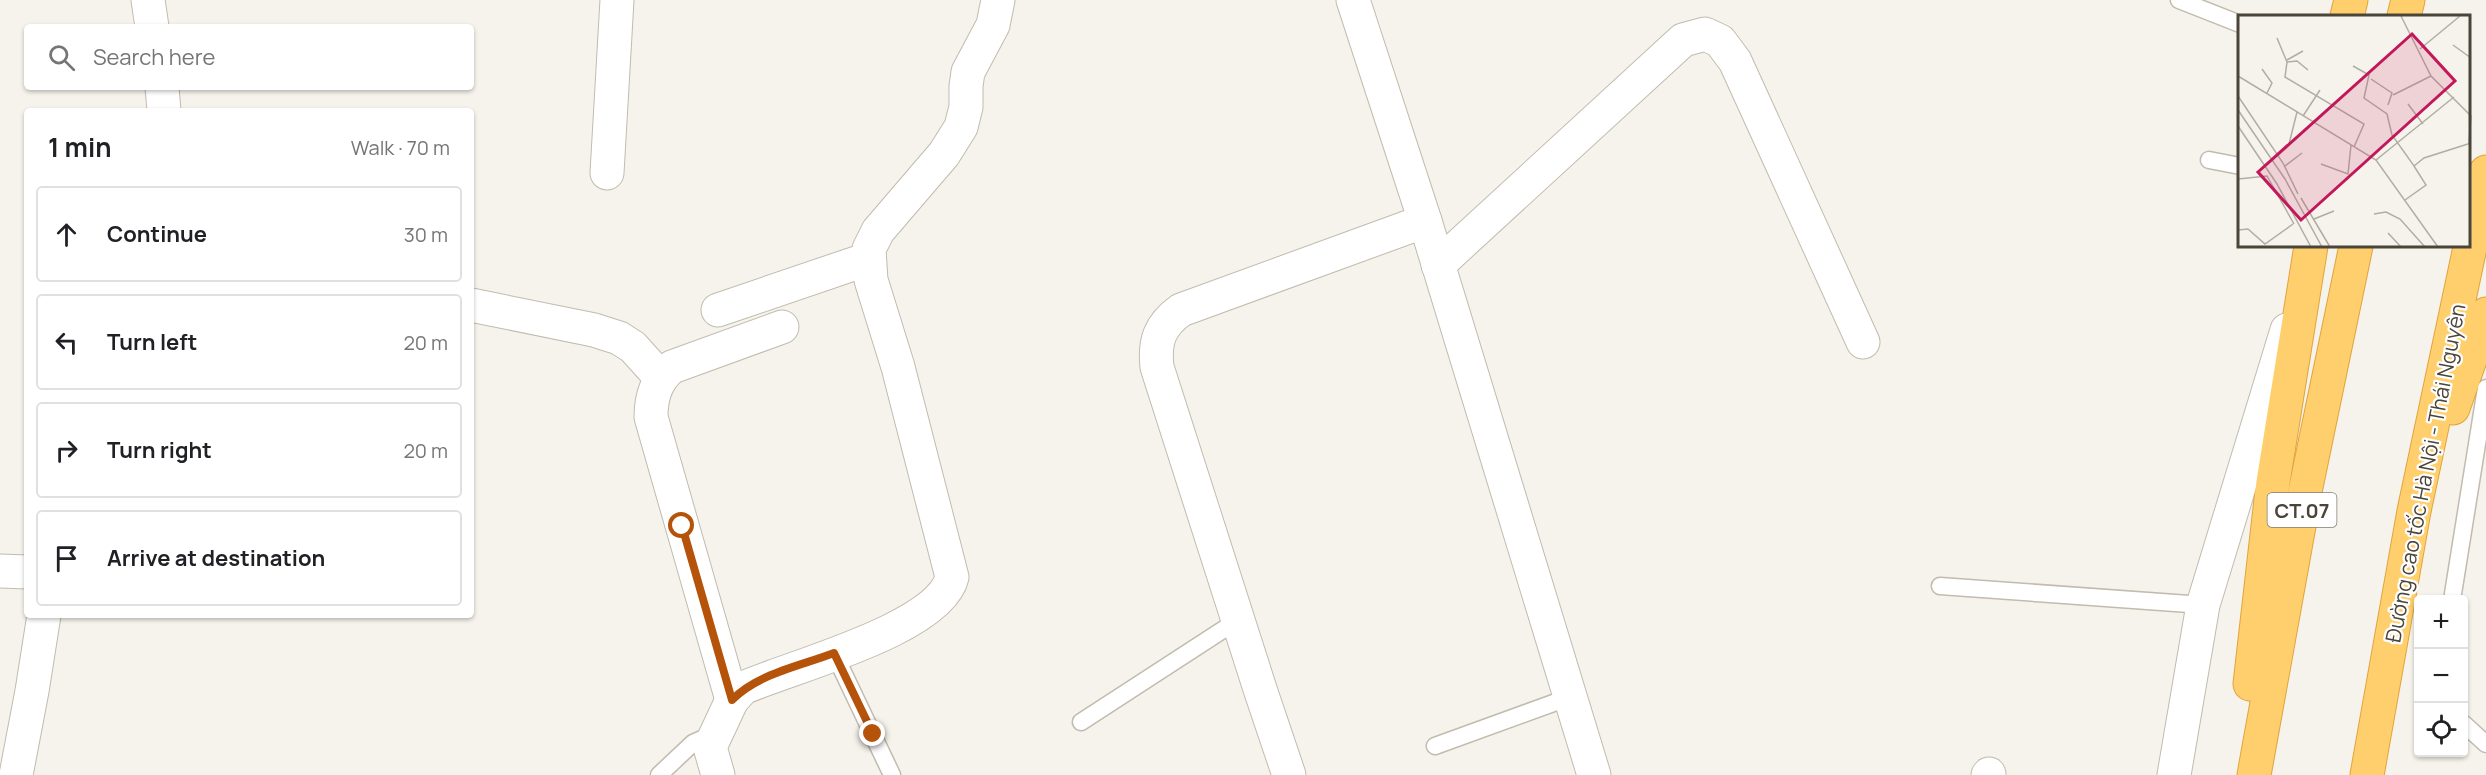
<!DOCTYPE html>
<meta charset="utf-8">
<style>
body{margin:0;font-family:Manrope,sans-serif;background:#f2f2f2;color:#202124}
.controls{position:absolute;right:18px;bottom:18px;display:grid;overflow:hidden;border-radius:6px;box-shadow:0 2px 4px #0004}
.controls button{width:54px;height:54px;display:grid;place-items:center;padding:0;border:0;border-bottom:2px solid #e0e0e0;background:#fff;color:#202124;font:30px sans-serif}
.stop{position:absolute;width:18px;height:18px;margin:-14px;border:4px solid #b45309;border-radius:50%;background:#fff}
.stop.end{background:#b45309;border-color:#fff;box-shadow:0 2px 6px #0008}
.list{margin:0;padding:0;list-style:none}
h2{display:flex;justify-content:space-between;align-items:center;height:78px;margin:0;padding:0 24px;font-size:26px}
h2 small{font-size:20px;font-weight:400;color:#757577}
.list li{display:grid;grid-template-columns:39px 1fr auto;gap:18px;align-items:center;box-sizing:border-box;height:96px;margin:0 12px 12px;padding:0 12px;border:2px solid #e0e0e0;border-radius:6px}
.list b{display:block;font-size:22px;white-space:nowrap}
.list em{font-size:20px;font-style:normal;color:#757577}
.icon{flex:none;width:33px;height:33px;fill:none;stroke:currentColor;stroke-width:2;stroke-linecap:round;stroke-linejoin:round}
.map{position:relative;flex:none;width:2486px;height:775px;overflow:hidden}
.search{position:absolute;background:#fff;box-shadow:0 2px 4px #0004;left:24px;top:24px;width:450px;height:66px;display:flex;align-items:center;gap:15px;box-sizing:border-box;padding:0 21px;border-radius:6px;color:#757577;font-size:22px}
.panel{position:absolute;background:#fff;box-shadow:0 2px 4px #0004;left:24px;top:108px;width:450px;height:510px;border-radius:6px}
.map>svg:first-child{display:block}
</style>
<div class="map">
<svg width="2486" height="775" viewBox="0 0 2486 775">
<rect width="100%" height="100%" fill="#f6f3ec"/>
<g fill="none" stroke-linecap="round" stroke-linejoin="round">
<!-- lane casing -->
<g stroke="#c2bbae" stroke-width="19">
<g id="lane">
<polyline points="2179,0 2240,24"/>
<polyline points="2209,160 2240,166"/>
<polyline points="1940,586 2203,605"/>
<polyline points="2452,600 2486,388"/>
<polyline points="834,653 892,775"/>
<polyline points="1081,722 1238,620"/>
<polyline points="2464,724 2486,744"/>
<polyline points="1435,746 1570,697"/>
<polyline points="659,775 693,743 713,734"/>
</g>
</g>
<!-- street casing -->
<g stroke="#c2bbae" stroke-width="35">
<g id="street">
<polyline points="148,0 152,27"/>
<polyline points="1353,0 1425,221 1594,775"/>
<polyline points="162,87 164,111"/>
<polyline points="607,173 617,0"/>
<polyline points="1438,265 1683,40 1705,34 1720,41 1735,61 1863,342"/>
<polyline points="471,305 594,330 619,338 633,347 661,378"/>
<polyline points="718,310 868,259"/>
<polyline points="0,571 27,572"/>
<path d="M732,700L651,417C651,397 656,380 672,367L782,327"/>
<polyline points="16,775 32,691 44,615"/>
<path d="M718,775L710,747L732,700L743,688C790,667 940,629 952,577L898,367L871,280L869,249L878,231L944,154L961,127L966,107V86L968,72L993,25L998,0"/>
<path d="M1289,775L1260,689L1157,367C1154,341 1160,325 1181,310L1425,221"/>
<polyline points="1988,775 1989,774"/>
<polyline points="2174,775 2203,605 2287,330"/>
</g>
</g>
<!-- highway casing -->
<g stroke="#e0a43c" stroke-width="35">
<g id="highway">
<polyline points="2347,16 2351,0"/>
<polyline points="2404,16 2408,0"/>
<polyline points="2453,408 2486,314"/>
<polyline points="2250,684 2273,482 2311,246"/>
<polyline points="2254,775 2306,487 2356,246"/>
<polyline points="2367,775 2414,511 2486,172"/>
</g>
</g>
<!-- lane -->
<use href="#lane" stroke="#fff" stroke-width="16"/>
<!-- street -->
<use href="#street" stroke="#fff" stroke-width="33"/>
<!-- highway -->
<use href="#highway" stroke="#ffcf6e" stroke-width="33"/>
</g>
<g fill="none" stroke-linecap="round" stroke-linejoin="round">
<!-- route -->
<path stroke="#b45309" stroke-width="8" d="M682,526L732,700C757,674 800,666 834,653L873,734"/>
</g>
<g text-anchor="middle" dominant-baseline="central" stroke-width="4.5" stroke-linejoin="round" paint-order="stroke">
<!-- shield labels -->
<rect fill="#fff" stroke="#817c74" stroke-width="1.5" x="2267.5" y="493" width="69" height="34" rx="4.5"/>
<g font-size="20" font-weight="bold" fill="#4b4439">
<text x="2302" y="510">CT.07</text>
</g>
<!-- street labels -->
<g font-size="21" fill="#4b4439" stroke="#fff">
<text transform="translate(2425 473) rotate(-79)">Đường cao tốc Hà Nội - Thái Nguyên</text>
</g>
</g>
<!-- overview -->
<g transform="translate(2238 15)">
<rect width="232" height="232" fill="#f6f3ec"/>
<path fill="none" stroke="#b2ada4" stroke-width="1.5" d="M163,1L193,61L233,101L231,128M39,23L49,47L47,62L126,109L116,132M215,30L233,43M182,34L222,1M49,45L65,36M49,47L59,46L70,55M115,51L131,60L126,83L149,99L154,120L176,151L186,143L233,128M24,54L34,68L29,78M0,61L138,145L200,232M133,64L154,78L150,90M155,80L193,61M0,81L45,148L60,179M170,89L185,109M0,95L47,164L84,232M65,101L82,75M0,111L39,169L73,232M51,129L59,97M138,145L216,82M83,149L110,159L113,130M47,151L64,138M0,164L29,161L56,209M63,183L92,232M167,185L188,170L176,151M136,199L148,197L162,204L187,232M76,204L96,196M0,215L10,214L27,229L55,209M150,218L163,232"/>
<path fill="#c2185b" fill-opacity="0.15" stroke="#c2185b" stroke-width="3" d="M174,19L217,66L63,205L20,157Z"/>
<rect width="232" height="232" fill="none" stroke="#4b4439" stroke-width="3"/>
</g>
</svg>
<div class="controls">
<button>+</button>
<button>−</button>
<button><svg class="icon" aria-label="locate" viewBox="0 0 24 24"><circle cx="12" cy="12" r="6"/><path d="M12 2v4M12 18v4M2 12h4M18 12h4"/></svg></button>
</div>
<div class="stop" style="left:682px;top:526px"></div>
<div class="stop end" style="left:873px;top:734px"></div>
<div class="search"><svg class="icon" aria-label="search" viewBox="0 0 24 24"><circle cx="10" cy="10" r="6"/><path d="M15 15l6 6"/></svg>Search here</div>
<section class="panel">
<h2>1 min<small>Walk · 70 m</small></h2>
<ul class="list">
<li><svg class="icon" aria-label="ahead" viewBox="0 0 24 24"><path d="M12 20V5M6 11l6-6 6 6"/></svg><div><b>Continue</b></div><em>30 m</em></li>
<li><svg class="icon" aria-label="left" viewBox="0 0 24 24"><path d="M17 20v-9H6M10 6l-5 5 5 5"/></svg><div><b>Turn left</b></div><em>20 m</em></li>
<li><svg class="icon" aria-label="right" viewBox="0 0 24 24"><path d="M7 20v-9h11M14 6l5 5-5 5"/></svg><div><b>Turn right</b></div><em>20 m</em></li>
<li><svg class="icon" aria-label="arrive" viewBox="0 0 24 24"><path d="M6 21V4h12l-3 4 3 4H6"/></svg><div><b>Arrive at destination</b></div></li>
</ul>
</section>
</div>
